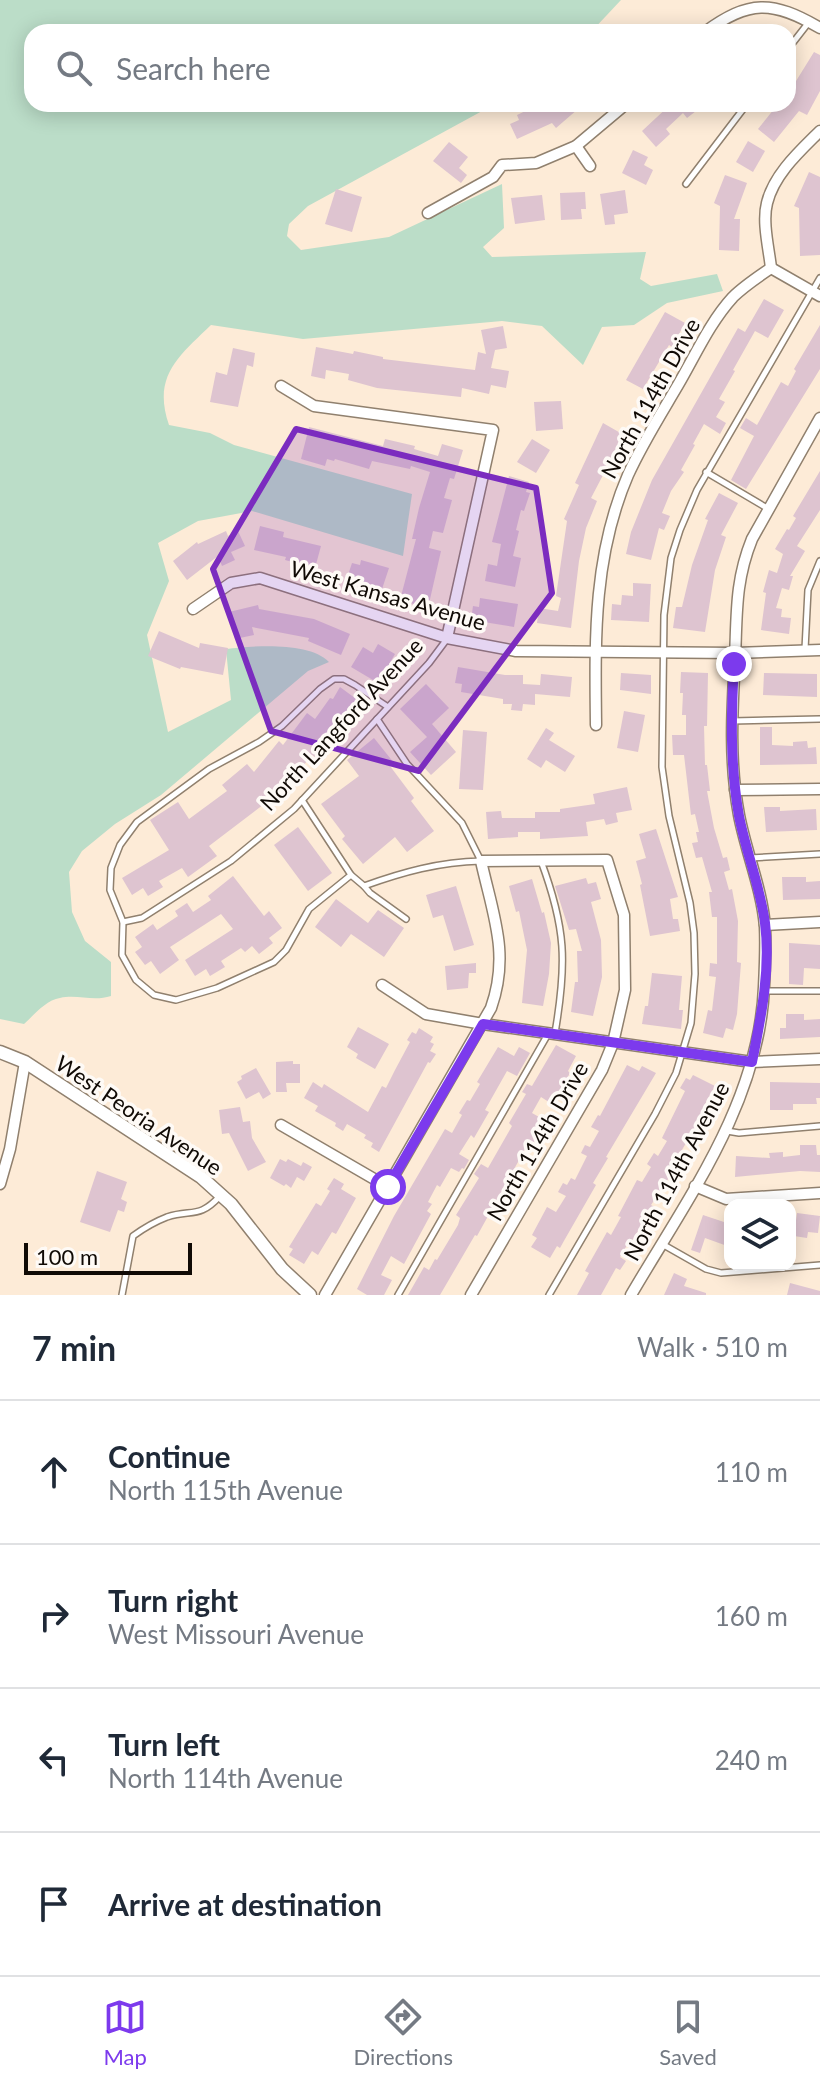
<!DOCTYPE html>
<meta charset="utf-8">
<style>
body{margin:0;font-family:Lato,sans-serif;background:#f2f2f3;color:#1f2937}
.controls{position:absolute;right:24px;bottom:24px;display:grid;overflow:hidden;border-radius:16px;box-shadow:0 4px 20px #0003}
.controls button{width:72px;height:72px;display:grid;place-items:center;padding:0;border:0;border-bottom:2px solid #e0e1e3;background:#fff;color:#1f2937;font:40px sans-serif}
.scale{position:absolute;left:24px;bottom:20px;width:168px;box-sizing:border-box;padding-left:8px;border:4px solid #100a05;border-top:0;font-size:22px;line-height:28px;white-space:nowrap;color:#100a05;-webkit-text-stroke:6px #fefaf6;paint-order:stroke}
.stop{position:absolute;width:24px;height:24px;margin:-18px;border:6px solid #7c3aed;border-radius:50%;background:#fff}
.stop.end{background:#7c3aed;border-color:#fff;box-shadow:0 2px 8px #0008}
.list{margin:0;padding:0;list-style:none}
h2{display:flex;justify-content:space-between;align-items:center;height:104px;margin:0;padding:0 32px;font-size:34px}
h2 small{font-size:26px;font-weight:400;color:#747a83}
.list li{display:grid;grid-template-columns:52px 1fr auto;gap:24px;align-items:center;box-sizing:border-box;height:144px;padding:0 32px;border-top:2px solid #e0e1e3}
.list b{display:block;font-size:30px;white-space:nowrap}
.list p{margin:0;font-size:26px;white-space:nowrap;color:#747a83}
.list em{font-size:26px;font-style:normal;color:#747a83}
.icon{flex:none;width:44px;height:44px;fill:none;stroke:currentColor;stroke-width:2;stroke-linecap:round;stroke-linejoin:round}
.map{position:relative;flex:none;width:820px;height:1295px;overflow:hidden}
.search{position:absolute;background:#fff;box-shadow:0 4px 20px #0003;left:24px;right:24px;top:24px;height:88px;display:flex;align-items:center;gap:20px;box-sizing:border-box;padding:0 28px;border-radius:24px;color:#747a83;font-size:30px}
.sheet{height:680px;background:#fff}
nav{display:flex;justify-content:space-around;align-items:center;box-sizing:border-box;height:112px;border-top:2px solid #e0e1e3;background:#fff;font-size:22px;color:#747a83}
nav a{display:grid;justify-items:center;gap:4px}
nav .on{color:#7c3aed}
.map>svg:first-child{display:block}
</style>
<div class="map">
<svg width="820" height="1295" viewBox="0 0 820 1295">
<rect width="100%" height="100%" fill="#fdebd7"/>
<!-- green -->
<path fill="#bbddc8" d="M0,0H621L591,32H32V104H495L308,206L289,224L287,236L301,250L389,237L502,184L504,228L483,247L492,257L646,252L640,279L651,286L717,274L723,291L667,303L634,325L602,327L583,365L542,326L502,321L303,339L211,325C179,356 152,376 169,425L210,433L234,445L412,494L403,556L252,511L198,521L158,543L169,581L147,635L168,732L231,700L226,649C252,646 309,641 329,662L308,671L161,795L115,824L82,851L69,872L72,912L85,941L111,962V996C93,1002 78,994 60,998C46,1000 34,1015 24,1024L0,1019Z"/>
<!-- building -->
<g fill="#dec4d0">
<polygon points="814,52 820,55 820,91 807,115 799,111 774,142 758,129 778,104 788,104 788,94"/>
<polygon points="540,104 574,104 578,109 556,128 552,123 517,139 510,124 519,120 517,115"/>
<polygon points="671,104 705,104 687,118 683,113 666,129 670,134 656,147 642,131"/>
<polygon points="748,141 765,151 753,172 736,162"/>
<polygon points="449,142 468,157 459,168 467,175 461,183 433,161"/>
<polygon points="633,150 648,157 644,165 653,170 646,185 622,173"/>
<polygon points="809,172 820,177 820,255 800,256 799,208 794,206"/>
<polygon points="725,175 747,183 734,219 740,219 739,251 719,250 720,206 714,203"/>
<polygon points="336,189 362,197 352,232 325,224"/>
<polygon points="625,190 628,213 614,215 615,224 605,225 600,194"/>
<polygon points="585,192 586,209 581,209 582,219 561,220 560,193"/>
<polygon points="542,195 545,220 515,224 511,198"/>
<polygon points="764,299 784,310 768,338 755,331 733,370 735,371 719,399 725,402 716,417 726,423 720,434 704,424 693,444 695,445 681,470 684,472 671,491 662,513 670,516 664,530 659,528 651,560 626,554 631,532 652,480 738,328 745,332"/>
<polygon points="665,312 685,323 672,347 669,345 643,389 626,380"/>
<polygon points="820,325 820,369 746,489 731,480 754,436 740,428 746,418 757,425 781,382 788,386 796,371 794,369"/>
<polygon points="503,326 507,348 495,350 491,368 509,371 506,388 491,385 489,394 462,388 461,397 377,388 348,380 349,374 326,370 325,379 311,376 316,347 353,354 354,351 383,357 383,359 475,370 478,352 486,354 481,330"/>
<polygon points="233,348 255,353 253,367 247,365 238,407 210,402 216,372 227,375"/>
<polygon points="561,401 563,429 536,431 534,402"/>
<polygon points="603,423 624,435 591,498 597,501 586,528 579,561 571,628 537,623 539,608 558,611 561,598 556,596 567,521 564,519 579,485 575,483"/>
<polygon points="309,427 383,446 385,439 415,446 414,449 438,456 442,444 463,450 454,479 450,478 444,498 452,500 443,533 433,531 429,548 441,551 428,608 400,600 416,539 412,539 419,508 430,472 411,466 410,469 372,461 369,469 335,459 334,461 327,459 325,466 301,459"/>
<polygon points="532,439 550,450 536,473 517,462"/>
<polygon points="820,471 820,510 797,546 805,551 790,576 793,576 789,590 782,588 776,608 782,609 781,617 791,618 789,634 761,630 766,593 763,592 769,570 777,573 783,554 775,549 787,529 789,530 796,518 793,516"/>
<polygon points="509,476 529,482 526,492 530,493 524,511 521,510 516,530 519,531 513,556 521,558 515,587 485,581 488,564 497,566 501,544 492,542"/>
<polygon points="719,493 738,503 721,535 726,537 715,570 705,632 673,628 676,607 682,607 692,565 708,520 705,519"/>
<polygon points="260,526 284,532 283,537 321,546 315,568 285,560 286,557 254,550"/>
<polygon points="226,531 228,536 238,531 245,546 231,552 235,560 222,566 218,556 187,580 173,561 197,542 198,544"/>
<polygon points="361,560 389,568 381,592 346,581 352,563 360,565"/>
<polygon points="633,583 651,584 649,622 611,620 612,604 621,605 622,595 633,596"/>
<polygon points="480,598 518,604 514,627 471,620 473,606 479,607"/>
<polygon points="258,605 259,609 314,619 350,634 341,655 308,641 309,638 252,627 254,635 235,639 229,612"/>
<polygon points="159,631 199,648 200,643 228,648 223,675 181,667 180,669 148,656"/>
<polygon points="378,644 395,654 378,683 351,667 363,647 373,653"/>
<polygon points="458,667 505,675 523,675 523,684 540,685 541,674 572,677 570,697 535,694 535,705 523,704 522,711 511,710 512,704 503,704 503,699 461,692 462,684 455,683"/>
<polygon points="681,672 708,673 707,726 704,726 705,765 707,765 710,791 707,791 714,828 723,858 727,857 730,870 724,872 729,890 732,889 738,921 737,962 741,963 737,1014 733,1030 726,1028 723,1038 703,1033 708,1010 712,1011 716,977 709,976 710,963 717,964 717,917 712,917 709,892 712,892 702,857 696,858 692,843 698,842 696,832 699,832 695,814 691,815 684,755 673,755 672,735 686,735 686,715 682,715 683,693 680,693"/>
<polygon points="621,673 651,675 651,694 620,690"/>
<polygon points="764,673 817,674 817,697 763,695"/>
<polygon points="426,684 449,708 432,724 456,752 431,775 410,752 427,737 400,709"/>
<polygon points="340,687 367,707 322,762 312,755 285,788 209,846 217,856 188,877 182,868 159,881 163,887 148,896 143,888 132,895 122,878 169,850 150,820 178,802 189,819 227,791 222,785 247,764 254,772 279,741 283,745 307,713 315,719 330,698 333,699"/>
<polygon points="624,711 645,715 638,752 617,748"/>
<polygon points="760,727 772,727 772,745 793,746 793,742 807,741 808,748 816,747 817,764 760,765"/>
<polygon points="546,728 554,733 549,740 575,756 565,772 546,760 541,768 527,759"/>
<polygon points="463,730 487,732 483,790 459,789"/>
<polygon points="374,738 394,763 390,766 414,798 411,801 434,831 407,852 395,837 363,864 342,839 345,836 321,804 359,776 347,760"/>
<polygon points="627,787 632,810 616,813 618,822 606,825 604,819 586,822 588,836 540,839 540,832 518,832 518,837 488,839 486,812 501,811 502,818 535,818 535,812 560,812 560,809 595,804 593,794"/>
<polygon points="764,807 780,807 780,811 816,809 817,830 766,832"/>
<polygon points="298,827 332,873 308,891 274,845"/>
<polygon points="656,829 678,897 670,899 673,919 678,919 680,931 650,936 640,885 642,884 636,861 646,858 639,834"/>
<polygon points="233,876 264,916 269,911 282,928 269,938 273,943 259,954 252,946 245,952 241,948 221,961 225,967 210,976 206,969 195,976 185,960 233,929 221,914 170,947 179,960 160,974 151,961 145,965 135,952 142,947 135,937 153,924 157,930 178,916 175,911 187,903 193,912 211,900 208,896"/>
<polygon points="782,877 806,877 806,882 820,881 820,899 783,900"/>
<polygon points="586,878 588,884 596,882 601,899 591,902 601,940 602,977 593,1016 571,1012 575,982 578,982 577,951 582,951 576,929 569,930 555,886"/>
<polygon points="532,879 542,913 544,912 551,943 549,974 543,1006 522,1003 527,950 519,911 516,912 509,886"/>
<polygon points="456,886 474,945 454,951 443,915 433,918 426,895"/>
<polygon points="336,899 368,923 378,910 404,928 384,957 351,934 341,947 315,927"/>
<polygon points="789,943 820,945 820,969 804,968 803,985 789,984"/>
<polygon points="476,963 476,973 469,973 468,988 447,990 445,966"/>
<polygon points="652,973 682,976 679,1010 683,1010 681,1029 642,1024 645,1006 648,1006"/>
<polygon points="786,1014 804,1014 804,1020 820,1019 820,1037 780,1039 780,1028 786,1028"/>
<polygon points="358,1027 389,1044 375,1069 356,1058 358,1054 347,1047"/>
<polygon points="419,1028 433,1037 430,1042 434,1044 430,1051 436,1054 430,1063 428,1062 379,1152 371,1147 373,1143 364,1138 366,1135 347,1124 343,1131 335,1126 336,1123 315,1111 318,1106 304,1098 313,1082 322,1088 324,1084 368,1112 382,1086 386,1088 395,1070 410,1042 407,1040 412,1032 416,1034"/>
<polygon points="556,1045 576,1056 568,1071 570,1073 552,1104 541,1097 532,1113 546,1121 532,1146 528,1144 477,1236 475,1235 440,1295 408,1295 424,1267 429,1270 435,1259 437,1260 458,1225 460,1218 456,1215 479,1178 474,1174 481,1164 488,1168 512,1126 509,1123 526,1094 522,1092 527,1084 532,1086"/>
<polygon points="498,1047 514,1056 519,1047 530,1053 517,1076 507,1071 485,1110 489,1112 474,1138 471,1135 459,1154 469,1160 464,1169 462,1168 459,1172 451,1168 440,1187 437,1185 428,1202 432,1204 427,1211 431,1214 404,1264 391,1256 381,1275 392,1280 384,1295 367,1295 357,1289 394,1216 445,1129 452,1133 462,1115 459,1113 467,1100 470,1101 480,1084 477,1082"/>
<polygon points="293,1061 293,1064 300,1064 300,1083 286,1083 287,1092 276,1092 276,1062"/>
<polygon points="627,1065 639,1071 642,1066 656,1073 606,1157 608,1158 593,1183 596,1185 565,1239 560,1248 557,1246 550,1258 531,1247 537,1238 532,1235 547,1207 556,1212 566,1196 558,1192 563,1183 567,1185 571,1178 575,1180 587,1156 581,1153 585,1145 590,1147 599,1131 591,1127 598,1115 600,1116"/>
<polygon points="256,1068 271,1094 263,1099 259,1092 246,1099 237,1082 242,1079 241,1076"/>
<polygon points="693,1075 715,1086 702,1110 706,1112 694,1134 692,1133 673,1165 676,1167 651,1205 656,1208 651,1217 648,1215 632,1241 630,1240 620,1257 626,1261 620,1270 616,1268 601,1295 577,1295 589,1273 585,1271 607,1232 611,1235 621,1217 618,1216 637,1180 642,1182 651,1167 647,1164 654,1153 658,1156 667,1141 662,1138 685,1091 680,1088 686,1078 690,1080"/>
<polygon points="770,1082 820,1083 820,1098 816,1098 817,1104 793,1104 793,1110 770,1110"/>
<polygon points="240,1107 243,1122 250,1121 252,1138 266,1162 248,1171 229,1133 222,1134 219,1110"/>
<polygon points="800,1145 816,1145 817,1155 820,1155 820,1172 800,1171 735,1177 736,1156 770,1158 769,1153 783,1152 783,1157 800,1155"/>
<polygon points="280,1159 286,1162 288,1159 301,1166 303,1162 312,1167 304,1181 297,1177 291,1188 286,1184 284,1186 270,1178"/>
<polygon points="97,1171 127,1182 121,1199 127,1202 124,1212 118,1210 110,1232 80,1222"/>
<polygon points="334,1178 344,1184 341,1189 356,1198 336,1234 332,1232 318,1255 312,1251 304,1264 289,1255 293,1249 289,1247 316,1203 321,1206 330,1191 327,1189"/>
<polygon points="797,1213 820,1216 818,1233 808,1232 807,1238 794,1236"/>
<polygon points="703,1215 730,1224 730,1247 705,1238 700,1253 691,1250"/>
<polygon points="674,1273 687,1279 684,1286 706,1293 706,1295 664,1295"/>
<polygon points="790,1283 820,1291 820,1295 787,1295"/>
</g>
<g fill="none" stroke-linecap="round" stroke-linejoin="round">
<!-- service casing -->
<g stroke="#90806e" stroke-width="8">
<g id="service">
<polyline points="788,49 809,22"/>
<polyline points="686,184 747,104"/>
<polyline points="706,472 767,508"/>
<polyline points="805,649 808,590 820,561"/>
<polyline points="732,721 820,719"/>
<path d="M302,800L351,875L364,886C403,872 439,862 481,861L462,823L407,764L377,719"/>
<polyline points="750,858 820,854"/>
<path d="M541,861C566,928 567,963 555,1033"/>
<polyline points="351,875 309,909 286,950 274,962 217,988 176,1000 154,995 136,980 122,955 123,922 110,890 111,868 120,845 137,822 209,769 259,742 282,726 320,689 334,679 344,679 355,685 388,707"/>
<polyline points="364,886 370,893 406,919"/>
<polyline points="123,922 142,918 231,861 294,809 429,663 447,639"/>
<polyline points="765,991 820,991"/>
<polyline points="727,1131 739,1133 820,1126"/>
<polyline points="662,1244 706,1269 721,1273 820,1265"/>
<path d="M122,1295L133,1236C144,1228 154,1222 167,1217C192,1209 199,1219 220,1196"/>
<polyline points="398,1295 548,1034"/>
<polyline points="549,1295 655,1114 676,1073 691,1023 695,974 694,933 690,903 669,816 662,767 664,615 671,558 680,530 697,490 820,278"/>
</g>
</g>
<!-- minor casing -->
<g stroke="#90806e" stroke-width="13">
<g id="minor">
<path d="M705,32C749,0 772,0 820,28"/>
<polyline points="576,146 590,166"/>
<polyline points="428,213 493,177 502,165 536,163 576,146 626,104"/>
<path d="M771,268C769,249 762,222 767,203C774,174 800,151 820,131"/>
<polyline points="771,268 820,296"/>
<polyline points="281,386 314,406 493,430 447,638"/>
<polyline points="193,609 231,583 260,578 447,638 516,651 735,653 820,650"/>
<path d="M596,725C595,639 593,556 628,475C642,444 661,414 678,385C695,356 710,322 733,297C744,286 758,277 771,268"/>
<polyline points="735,790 820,789"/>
<polyline points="765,925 820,922"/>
<polyline points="382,985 426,1014 483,1024 752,1062 820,1059"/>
<polyline points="281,1125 388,1187"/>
<polyline points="0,1184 10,1149 25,1062"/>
<polyline points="695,1186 726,1199 820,1193"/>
<path d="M325,1295L491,1008C510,954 493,915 481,861L607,860L624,915L625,990L613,1043L602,1070L471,1295"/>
<path d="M631,1295C687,1199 759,1103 764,987C765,967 766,947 765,927C762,889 746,852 739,815C729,762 732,711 735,658C737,614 735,581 752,539L820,418"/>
</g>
</g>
<!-- tertiary casing -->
<g stroke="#90806e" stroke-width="15">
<polyline id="tertiary" points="0,1052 25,1062 201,1177 231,1204 282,1269 310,1295"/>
</g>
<!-- service -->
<use href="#service" stroke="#fff" stroke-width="5"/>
<!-- minor -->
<use href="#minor" stroke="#fff" stroke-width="10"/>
<!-- tertiary -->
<use href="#tertiary" stroke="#fff" stroke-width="12"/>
</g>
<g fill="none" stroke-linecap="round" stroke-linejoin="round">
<!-- route -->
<path stroke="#7c3aed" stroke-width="10" d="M388,1187L483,1024L752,1062C761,1017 771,969 765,923C760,886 746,852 739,816C730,765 731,716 734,664"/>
</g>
<!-- marked area -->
<path fill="#7b2cbf" fill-opacity="0.2" stroke="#7b2cbf" stroke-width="6" stroke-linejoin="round" d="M296,429L536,488L552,593L419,771L271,731L213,569Z"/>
<g text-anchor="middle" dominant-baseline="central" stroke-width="7" stroke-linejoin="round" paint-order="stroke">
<!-- street labels -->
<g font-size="22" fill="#100a05" stroke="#fefaf6">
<text transform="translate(650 398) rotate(-61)">North 114th Drive</text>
<text transform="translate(388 595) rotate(16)">West Kansas Avenue</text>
<text transform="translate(341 724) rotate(-47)">North Langford Avenue</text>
<text transform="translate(139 1115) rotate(34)">West Peoria Avenue</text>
<text transform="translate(537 1141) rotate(-60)">North 114th Drive</text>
<text transform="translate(676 1171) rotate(-62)">North 114th Avenue</text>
</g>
</g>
</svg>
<div class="controls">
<button><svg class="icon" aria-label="layers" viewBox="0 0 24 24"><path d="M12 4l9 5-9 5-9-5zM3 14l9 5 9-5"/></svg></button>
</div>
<div class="scale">100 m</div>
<div class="stop" style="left:388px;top:1187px"></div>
<div class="stop end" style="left:734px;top:664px"></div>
<div class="search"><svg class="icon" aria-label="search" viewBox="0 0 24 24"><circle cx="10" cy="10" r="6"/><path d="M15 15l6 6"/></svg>Search here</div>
</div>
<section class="sheet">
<h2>7 min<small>Walk · 510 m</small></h2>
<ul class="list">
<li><svg class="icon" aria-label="ahead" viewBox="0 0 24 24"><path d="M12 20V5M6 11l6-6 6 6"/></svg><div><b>Continue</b><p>North 115th Avenue</p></div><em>110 m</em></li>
<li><svg class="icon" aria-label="right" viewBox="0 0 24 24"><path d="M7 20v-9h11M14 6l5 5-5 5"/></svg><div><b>Turn right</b><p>West Missouri Avenue</p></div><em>160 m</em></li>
<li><svg class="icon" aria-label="left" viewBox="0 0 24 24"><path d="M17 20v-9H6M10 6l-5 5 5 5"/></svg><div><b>Turn left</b><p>North 114th Avenue</p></div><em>240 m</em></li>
<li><svg class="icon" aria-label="arrive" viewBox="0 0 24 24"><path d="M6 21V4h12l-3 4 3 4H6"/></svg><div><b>Arrive at destination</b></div></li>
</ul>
</section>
<nav>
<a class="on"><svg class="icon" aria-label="map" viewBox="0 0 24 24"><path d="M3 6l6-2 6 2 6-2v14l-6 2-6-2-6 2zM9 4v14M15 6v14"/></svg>Map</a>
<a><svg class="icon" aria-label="directions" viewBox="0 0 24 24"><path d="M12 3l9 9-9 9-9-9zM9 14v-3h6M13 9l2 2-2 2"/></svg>Directions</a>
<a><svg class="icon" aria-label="saved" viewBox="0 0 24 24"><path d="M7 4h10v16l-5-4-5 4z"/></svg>Saved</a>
</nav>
